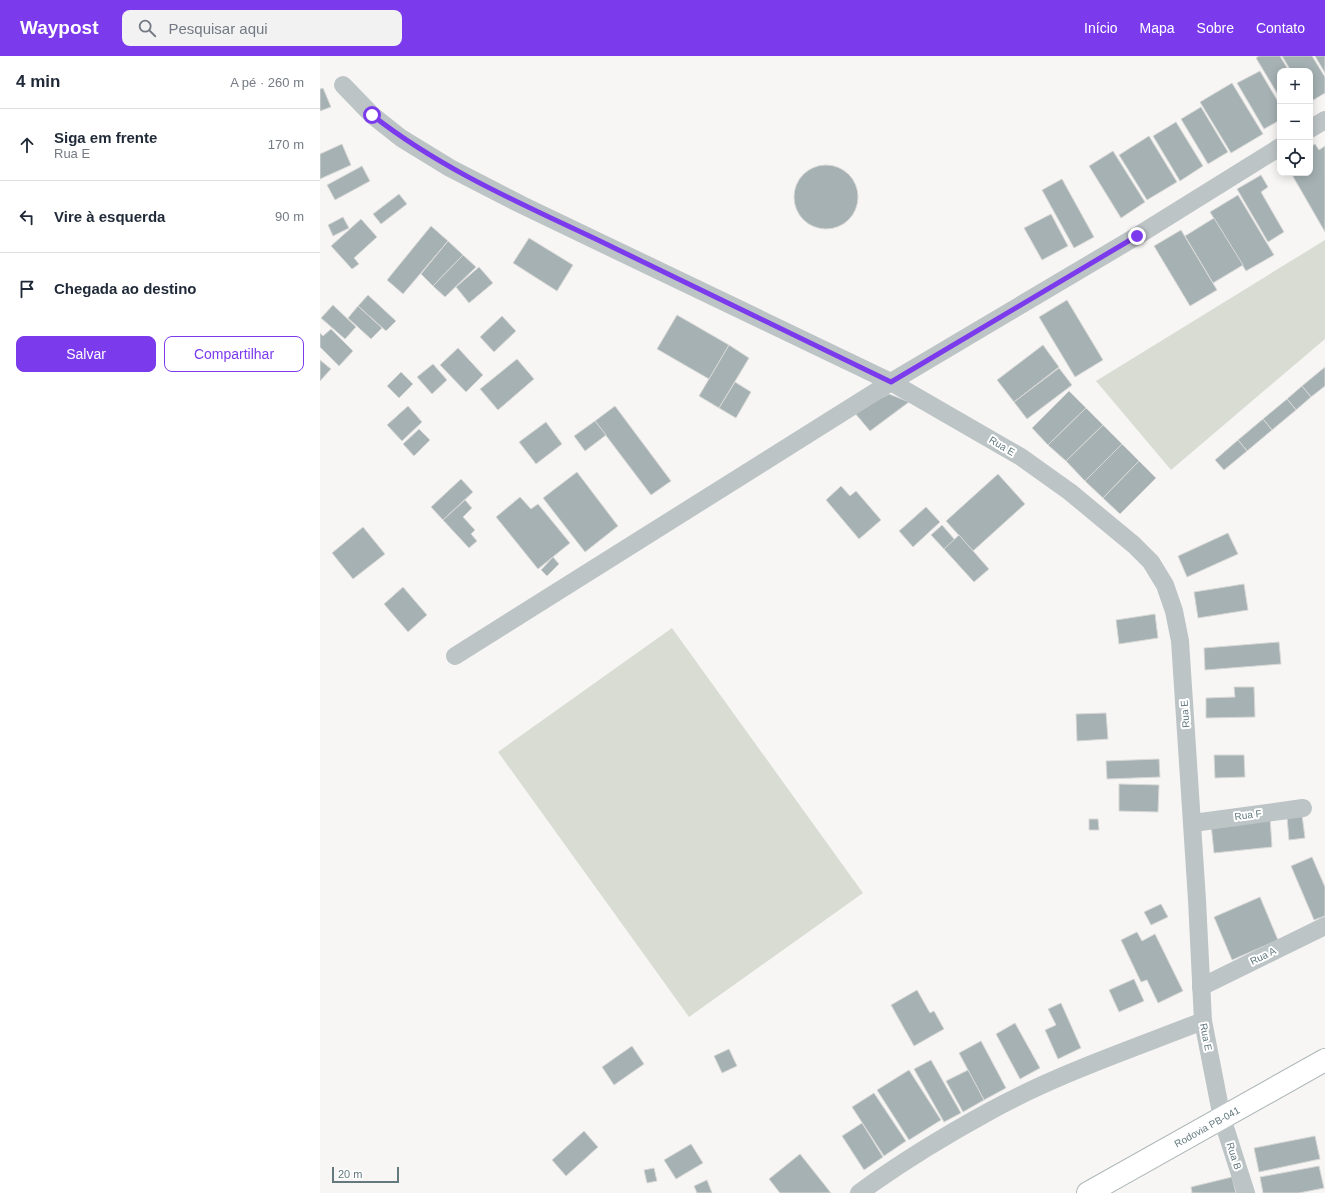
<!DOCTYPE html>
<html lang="pt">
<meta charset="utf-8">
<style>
body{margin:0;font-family:Arial,sans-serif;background:#f2f2f3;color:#1f2937}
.controls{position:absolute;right:12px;top:12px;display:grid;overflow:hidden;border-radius:8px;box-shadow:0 2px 10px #0003}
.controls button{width:36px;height:36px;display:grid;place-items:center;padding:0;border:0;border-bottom:1px solid #e0e1e3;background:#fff;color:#1f2937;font:20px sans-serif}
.scale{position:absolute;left:12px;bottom:10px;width:67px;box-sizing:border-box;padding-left:4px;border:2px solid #63797e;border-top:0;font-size:11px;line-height:14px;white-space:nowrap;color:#63797e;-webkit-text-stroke:3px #fff;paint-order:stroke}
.stop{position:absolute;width:12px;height:12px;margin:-9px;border:3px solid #7c3aed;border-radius:50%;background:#fff}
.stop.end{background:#7c3aed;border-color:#fff;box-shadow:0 1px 4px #0008}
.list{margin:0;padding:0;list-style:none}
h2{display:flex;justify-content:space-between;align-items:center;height:52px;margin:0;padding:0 16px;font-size:17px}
h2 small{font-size:13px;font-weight:400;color:#747a83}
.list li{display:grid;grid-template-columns:26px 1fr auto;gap:12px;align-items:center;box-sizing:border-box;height:72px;padding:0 16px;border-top:1px solid #e0e1e3}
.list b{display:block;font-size:15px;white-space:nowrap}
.list p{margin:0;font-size:13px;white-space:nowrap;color:#747a83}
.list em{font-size:13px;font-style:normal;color:#747a83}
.actions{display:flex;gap:8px;padding:12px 16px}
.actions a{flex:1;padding:9px 0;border:1px solid #7c3aed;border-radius:8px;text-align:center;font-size:14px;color:#7c3aed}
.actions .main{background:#7c3aed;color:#fff}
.icon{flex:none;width:22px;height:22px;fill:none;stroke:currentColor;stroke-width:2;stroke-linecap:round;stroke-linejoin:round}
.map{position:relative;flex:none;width:1005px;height:1137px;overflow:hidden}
header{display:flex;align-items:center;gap:24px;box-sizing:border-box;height:56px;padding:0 20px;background:#7c3aed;color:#fff}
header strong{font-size:19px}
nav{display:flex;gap:22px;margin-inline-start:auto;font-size:14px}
.search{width:280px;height:36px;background:#f2f2f3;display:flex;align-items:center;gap:10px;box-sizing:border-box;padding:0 14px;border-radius:8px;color:#747a83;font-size:15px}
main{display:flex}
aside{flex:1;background:#fff}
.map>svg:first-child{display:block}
</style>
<header>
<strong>Waypost</strong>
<div class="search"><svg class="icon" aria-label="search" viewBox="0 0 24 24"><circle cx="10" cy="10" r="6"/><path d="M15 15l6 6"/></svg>Pesquisar aqui</div>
<nav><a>Início</a><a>Mapa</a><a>Sobre</a><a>Contato</a></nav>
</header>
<main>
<aside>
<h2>4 min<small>A pé · 260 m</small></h2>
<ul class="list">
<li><svg class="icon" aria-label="ahead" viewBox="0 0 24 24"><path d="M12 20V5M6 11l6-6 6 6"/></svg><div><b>Siga em frente</b><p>Rua E</p></div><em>170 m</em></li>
<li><svg class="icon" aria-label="left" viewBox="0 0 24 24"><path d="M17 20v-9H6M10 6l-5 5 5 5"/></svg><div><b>Vire à esquerda</b></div><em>90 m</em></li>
<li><svg class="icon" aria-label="arrive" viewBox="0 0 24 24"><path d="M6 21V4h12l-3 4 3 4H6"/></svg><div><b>Chegada ao destino</b></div></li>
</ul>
<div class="actions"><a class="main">Salvar</a><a>Compartilhar</a></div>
</aside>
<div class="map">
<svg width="1005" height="1137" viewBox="0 0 1005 1137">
<rect width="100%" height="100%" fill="#f7f6f4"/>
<!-- green -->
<g fill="#d8dcd3">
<polygon points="1005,184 1005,283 851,414 776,325"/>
<polygon points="352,572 543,837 369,961 178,696"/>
</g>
<!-- building -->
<g fill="#a5b1b3" stroke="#d8d8d6">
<polygon points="939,0 960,0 969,15 960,15 960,42 936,2"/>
<polygon points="962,0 992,0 1005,21 1005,37 990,46 990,15 971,15"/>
<polygon points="995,0 1005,0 1005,17"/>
<polygon points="940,15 960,49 960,64 944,73 917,27"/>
<polygon points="912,27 943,78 911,97 880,46"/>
<polygon points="3,32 11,51 0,55 0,33"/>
<polygon points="881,51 908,96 888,108 861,63"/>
<polygon points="856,66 883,110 860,125 833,80"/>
<polygon points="829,80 857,126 827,144 799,99"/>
<polygon points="22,88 31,109 0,123 0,98"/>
<polygon points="995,88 999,94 1005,90 1005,176 971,117 990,117 990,91"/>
<polygon points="793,95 825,146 801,162 769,110"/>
<circle cx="506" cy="141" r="32"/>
<polygon points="42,110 50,125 15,144 7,129"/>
<polygon points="941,119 948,131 941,136 964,176 948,186 917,133"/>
<polygon points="742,123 774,181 754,192 722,134"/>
<polygon points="79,138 87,148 61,168 53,158"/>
<polygon points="918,139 954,199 926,215 890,156"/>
<polygon points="731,158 748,190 722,204 704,172"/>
<polygon points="23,161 29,172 13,180 8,169"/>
<polygon points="894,162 923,209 893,227 865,180"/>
<polygon points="41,163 57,181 34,202 39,208 32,213 11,190"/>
<polygon points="111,170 128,185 83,238 67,224"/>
<polygon points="861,174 897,234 870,250 834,190"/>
<polygon points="209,182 253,209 237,235 193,207"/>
<polygon points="128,185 143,199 113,230 101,218"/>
<polygon points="143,199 156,211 125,241 113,230"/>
<polygon points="159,211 173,227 149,247 136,231"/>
<polygon points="48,239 76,265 66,275 38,250"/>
<polygon points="747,244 783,304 755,321 719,261"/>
<polygon points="13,249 36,271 25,283 1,262"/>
<polygon points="38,250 62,272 51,283 28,262"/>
<polygon points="357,259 409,289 389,323 337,293"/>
<polygon points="182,260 196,275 174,296 160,281"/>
<polygon points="11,273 33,295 19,310 0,291 0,277 3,280"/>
<polygon points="409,289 429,302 399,352 379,340"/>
<polygon points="723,289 739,311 694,346 677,324"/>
<polygon points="138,292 163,319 146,336 120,309"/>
<polygon points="197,303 214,323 178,354 160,333"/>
<polygon points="0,304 11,313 0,325"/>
<polygon points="113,308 127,324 112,338 97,321"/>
<polygon points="1005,311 1005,330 991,341 982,330"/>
<polygon points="739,312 752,329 707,363 694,346"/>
<polygon points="81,316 93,328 79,342 67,330"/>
<polygon points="415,326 431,336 416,362 399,352"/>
<polygon points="982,330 991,341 976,354 967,343"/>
<polygon points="749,335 766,352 728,389 712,372"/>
<polygon points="569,338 589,346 550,375 534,356"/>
<polygon points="967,343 976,354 952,374 943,363"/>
<polygon points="88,350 102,366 82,385 67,369"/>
<polygon points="295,350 351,425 331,439 275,365"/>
<polygon points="766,352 783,369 746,405 728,389"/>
<polygon points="943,363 952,374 927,395 918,384"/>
<polygon points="275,365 286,379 265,395 254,380"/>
<polygon points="226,366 242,388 216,408 199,386"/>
<polygon points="783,369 802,388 765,425 746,405"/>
<polygon points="99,373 110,384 94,400 83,388"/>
<polygon points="918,384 927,395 904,414 895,404"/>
<polygon points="802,388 819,405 783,442 765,425"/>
<polygon points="819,405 836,422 800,458 783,442"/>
<polygon points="257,416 298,470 265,496 223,442"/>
<polygon points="678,418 705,448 653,495 626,465"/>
<polygon points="141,423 153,436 123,464 111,451"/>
<polygon points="521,430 530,440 536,435 561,464 539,483 506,444"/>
<polygon points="200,441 211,453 218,448 250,487 218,513 176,461"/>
<polygon points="145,444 152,452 143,461 155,474 151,478 157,485 149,492 123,464"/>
<polygon points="606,451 620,466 593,491 579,475"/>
<polygon points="622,469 635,484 624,493 611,479"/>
<polygon points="43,471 65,498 33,523 12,497"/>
<polygon points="908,477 918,498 867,521 858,500"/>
<polygon points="639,479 669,513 654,526 624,493"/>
<polygon points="233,501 239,508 227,520 221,514"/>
<polygon points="924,528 928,554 878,562 874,536"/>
<polygon points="83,531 107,559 88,576 64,548"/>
<polygon points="835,558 838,582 799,588 796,564"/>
<polygon points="959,586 961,608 885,614 884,592"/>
<polygon points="914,631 934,631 935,661 886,662 886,642 915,641"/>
<polygon points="786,657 788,683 757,685 756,658"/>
<polygon points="894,699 924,699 925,721 895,722"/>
<polygon points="839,703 840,721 787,723 786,705"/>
<polygon points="799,728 839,729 838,756 799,755"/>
<polygon points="982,759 985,782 969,784 967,761"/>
<polygon points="950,761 952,791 894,797 891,768"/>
<polygon points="769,763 778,763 779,774 769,774"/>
<polygon points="992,801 1005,831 1005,860 994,864 971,810"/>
<polygon points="940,841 958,884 912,904 894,861"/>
<polygon points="841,848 848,861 831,869 824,856"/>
<polygon points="817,876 822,885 835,878 863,935 838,947 827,924 821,926 801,884"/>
<polygon points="814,923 824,945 799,956 789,934"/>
<polygon points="597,934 610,957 614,955 624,973 594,990 571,949"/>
<polygon points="741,947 761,992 738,1003 725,974 736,969 728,953"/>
<polygon points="695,967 720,1012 700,1023 676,978"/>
<polygon points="661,985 686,1032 664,1044 639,997"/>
<polygon points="312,990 324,1008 294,1029 282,1011"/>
<polygon points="409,993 417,1010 402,1017 394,1000"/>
<polygon points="611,1004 641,1057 624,1066 594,1013"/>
<polygon points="589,1014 621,1064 589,1084 557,1034"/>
<polygon points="648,1014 664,1044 643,1056 626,1025"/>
<polygon points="554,1037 586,1085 564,1100 532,1051"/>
<polygon points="542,1067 563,1101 544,1114 522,1080"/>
<polygon points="264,1075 278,1091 246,1120 232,1104"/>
<polygon points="995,1080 1000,1103 939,1116 934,1092"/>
<polygon points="371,1088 383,1107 356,1123 344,1104"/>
<polygon points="480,1098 511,1137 460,1137 449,1123"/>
<polygon points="999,1110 1004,1132 979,1137 943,1137 940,1121"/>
<polygon points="334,1112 337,1125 327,1127 324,1114"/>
<polygon points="912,1121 916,1137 872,1137 871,1131"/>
<polygon points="387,1124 392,1137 377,1137 374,1130"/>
</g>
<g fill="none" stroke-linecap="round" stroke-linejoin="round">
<!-- secondary casing -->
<g stroke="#b0b8ba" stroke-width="24">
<polyline id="secondary" points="768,1137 1005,1004"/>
</g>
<!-- street -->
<g stroke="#bdc4c6" stroke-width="18">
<polyline points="23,29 52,59 81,82 130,112 202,149 571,326 701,401 750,436 814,489 831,506 845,529 854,555 860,585 877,844 883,965 902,1062 926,1137"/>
<polyline points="990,73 1005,64"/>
<polyline points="135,600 571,326 817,180 960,91"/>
<polyline points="873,767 983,752"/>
<polyline points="881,931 1005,870"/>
<path d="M539,1137C580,1107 626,1079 670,1055C737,1018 812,993 883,965"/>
</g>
<!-- secondary -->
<use href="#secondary" stroke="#fff" stroke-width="22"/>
</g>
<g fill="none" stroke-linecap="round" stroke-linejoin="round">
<!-- route -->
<path stroke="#7c3aed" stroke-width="5" d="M52,59C122,114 202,148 282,186C379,232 474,280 571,326L817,180"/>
</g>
<g text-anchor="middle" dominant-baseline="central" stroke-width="4" stroke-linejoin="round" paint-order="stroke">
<!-- street labels -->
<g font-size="10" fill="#63797e" stroke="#fff">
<text transform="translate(682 390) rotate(31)">Rua E</text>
<text transform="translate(865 658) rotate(-94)">Rua E</text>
<text transform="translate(928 759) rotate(-8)">Rua F</text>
<text transform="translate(943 900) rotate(-26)">Rua A</text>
<text transform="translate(886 981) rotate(79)">Rua E</text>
<text transform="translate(887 1071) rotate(-29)">Rodovia PB-041</text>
<text transform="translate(914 1100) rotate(72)">Rua B</text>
</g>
</g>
</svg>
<div class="controls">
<button>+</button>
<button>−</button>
<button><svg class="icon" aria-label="locate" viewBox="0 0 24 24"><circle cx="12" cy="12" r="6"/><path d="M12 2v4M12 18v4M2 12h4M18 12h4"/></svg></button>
</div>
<div class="scale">20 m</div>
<div class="stop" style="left:52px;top:59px"></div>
<div class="stop end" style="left:817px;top:180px"></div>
</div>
</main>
